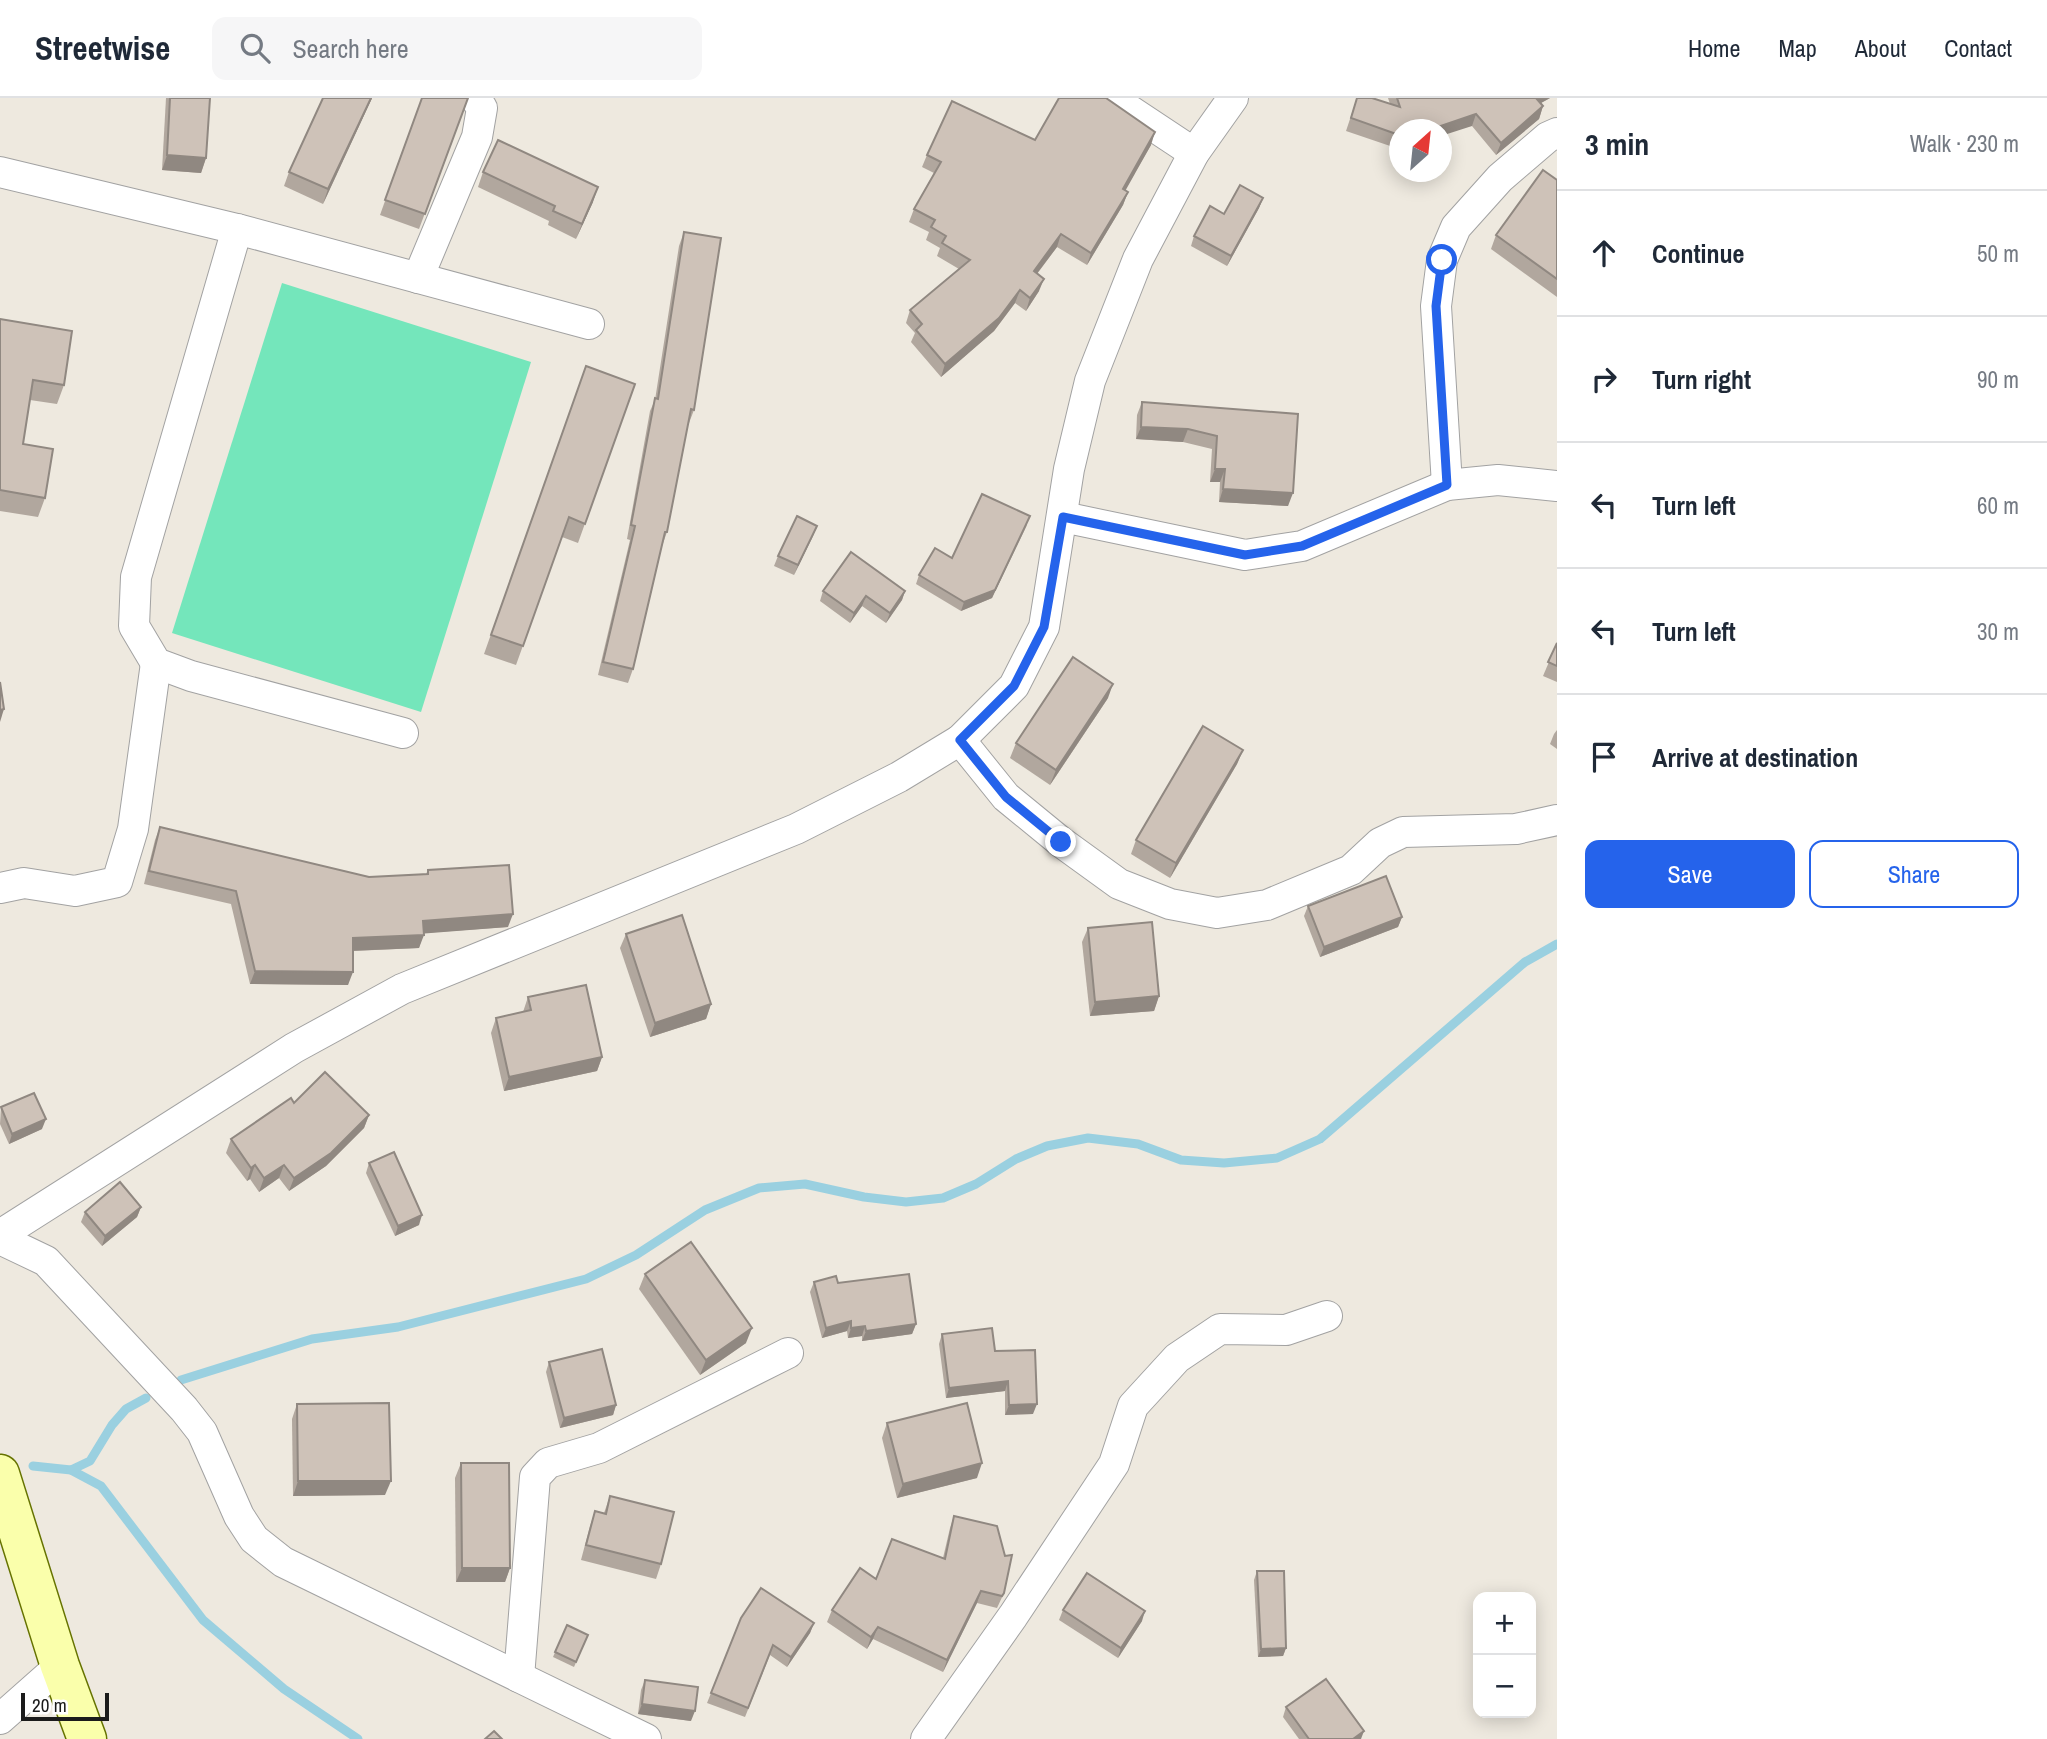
<!DOCTYPE html>
<meta charset="utf-8">
<style>
body{margin:0;font-family:"Archivo Narrow",sans-serif;background:#f6f6f7;color:#1f2937}
.controls{position:absolute;right:21px;bottom:21px;display:grid;overflow:hidden;border-radius:14px;box-shadow:0 4px 18px #0003}
.controls button{width:63px;height:63px;display:grid;place-items:center;padding:0;border:0;border-bottom:2px solid #e0e1e3;background:#fff;color:#1f2937;font:35px sans-serif}
.compass{position:absolute;left:1389px;top:21px;width:63px;height:63px;border-radius:50%;background:#fff;box-shadow:0 4px 18px #0003;rotate:27deg}
.scale{position:absolute;left:21px;bottom:18px;width:88px;box-sizing:border-box;padding-left:7px;border:4px solid #1b1b1b;border-top:0;font-size:19px;line-height:24px;white-space:nowrap;color:#1b1b1b;-webkit-text-stroke:5px #fff;paint-order:stroke}
.stop{position:absolute;width:21px;height:21px;margin:-16px;border:5px solid #2563eb;border-radius:50%;background:#fff}
.stop.end{background:#2563eb;border-color:#fff;box-shadow:0 2px 7px #0008}
.list{margin:0;padding:0;list-style:none}
h2{display:flex;justify-content:space-between;align-items:center;height:91px;margin:0;padding:0 28px;font-size:30px}
h2 small{font-size:23px;font-weight:400;color:#747a83}
.list li{display:grid;grid-template-columns:46px 1fr auto;gap:21px;align-items:center;box-sizing:border-box;height:126px;padding:0 28px;border-top:2px solid #e0e1e3}
.list b{display:block;font-size:26px;white-space:nowrap}
.list em{font-size:23px;font-style:normal;color:#747a83}
.actions{display:flex;gap:14px;padding:21px 28px}
.actions a{flex:1;padding:16px 0;border:2px solid #2563eb;border-radius:14px;text-align:center;font-size:24px;color:#2563eb}
.actions .main{background:#2563eb;color:#fff}
.icon{flex:none;width:38px;height:38px;fill:none;stroke:currentColor;stroke-width:2;stroke-linecap:round;stroke-linejoin:round}
.map{position:relative;flex:none;width:1557px;height:1641px;overflow:hidden}
header{display:flex;align-items:center;gap:42px;box-sizing:border-box;height:98px;padding:0 35px;background:#fff;border-bottom:2px solid #e0e1e3}
header strong{font-size:33px}
nav{display:flex;gap:38px;margin-inline-start:auto;font-size:24px}
.search{width:490px;height:63px;background:#f6f6f7;display:flex;align-items:center;gap:18px;box-sizing:border-box;padding:0 24px;border-radius:14px;color:#747a83;font-size:26px}
main{display:flex}
aside{flex:1;background:#fff}
.map>svg:first-child{display:block}
</style>
<header>
<strong>Streetwise</strong>
<div class="search"><svg class="icon" aria-label="search" viewBox="0 0 24 24"><circle cx="10" cy="10" r="6"/><path d="M15 15l6 6"/></svg>Search here</div>
<nav><a>Home</a><a>Map</a><a>About</a><a>Contact</a></nav>
</header>
<main>
<div class="map">
<svg width="1557" height="1641" viewBox="0 0 1557 1641">
<rect width="100%" height="100%" fill="#eee9df"/>
<!-- pitch -->
<polygon fill="#74e6bb" points="282,185 531,264 421,614 172,535"/>
<g fill="none" stroke-linecap="round" stroke-linejoin="round">
<!-- stream -->
<g stroke="#9ad0e0" stroke-width="9">
<polyline points="181,1282 312,1241 398,1229 586,1181 636,1157 705,1112 759,1090 805,1086 864,1099 906,1104 943,1100 976,1086 1016,1061 1047,1048 1088,1040 1138,1046 1181,1062 1224,1065 1277,1060 1320,1041 1525,864 1557,846"/>
<polyline points="33,1368 71,1372 101,1388 203,1522 284,1591 358,1641"/>
<polyline points="71,1372 90,1363 112,1327 126,1311 146,1300"/>
</g>
<!-- street casing -->
<g stroke="#a2a2a2" stroke-width="32">
<g id="street">
<polyline points="1111,0 1194,55"/>
<polyline points="0,74 237,131 589,226"/>
<polyline points="237,131 136,479 134,528 156,565 191,578 403,635"/>
<polyline points="418,180 477,39 482,10 475,0"/>
<polyline points="1447,387 1436,208 1442,162 1456,129 1500,80 1548,39 1557,35"/>
<polyline points="1063,419 1245,457 1302,448 1447,387 1498,382 1557,388"/>
<polyline points="960,642 1006,699 1061,744 1119,786 1170,806 1217,815 1267,807 1351,772 1380,745 1403,734 1516,731 1557,722"/>
<polyline points="0,790 24,785 75,793 117,784 133,731 156,565"/>
<polyline points="0,1137 294,950 402,891 796,731 899,679 960,642 1014,588 1044,529 1069,371 1090,283 1138,161 1194,55 1233,0"/>
<polyline points="0,1141 46,1163 184,1311 202,1334 239,1418 254,1441 283,1464 646,1641"/>
<polyline points="519,1579 535,1379 548,1365 599,1350 788,1255"/>
<polyline points="0,1621 60,1568"/>
<polyline points="926,1641 1013,1518 1114,1366 1133,1308 1177,1260 1220,1231 1286,1232 1327,1218"/>
</g>
</g>
<!-- secondary casing -->
<g stroke="#667300" stroke-width="41">
<polyline id="secondary" points="0,1376 60,1568 87,1641"/>
</g>
<!-- street -->
<use href="#street" stroke="#fff" stroke-width="30"/>
<!-- secondary -->
<use href="#secondary" stroke="#faffab" stroke-width="38"/>
</g>
<!-- wall -->
<g fill="#b1a79e">
<polygon points="166,0 210,0 206,60 201,75 162,72"/>
<polygon points="323,0 372,0 323,106 284,88 289,74"/>
<polygon points="422,0 468,0 419,131 380,117"/>
<polygon points="1357,0 1390,6 1388,0 1550,0 1541,5 1543,8 1539,21 1496,57 1472,28 1399,32 1399,51 1346,33"/>
<polygon points="1035,42 1151,47 1125,92 1128,94 1123,107 1087,167 1057,149 1037,176 1039,193 1026,213 1015,205 994,233 941,279 911,244 915,235 906,225 910,212 959,171 937,158 940,150 926,142 929,134 909,124 914,111 934,75 922,69 927,57"/>
<polygon points="483,74 593,104 576,141 548,127 549,123 478,89"/>
<polygon points="1557,82 1557,199 1491,151 1496,137"/>
<polygon points="1263,100 1259,110 1227,168 1191,148 1194,138 1224,116"/>
<polygon points="684,134 694,312 689,325 688,325 667,434 662,448 633,571 628,585 598,577 630,442 627,441 650,313 655,302 679,148"/>
<polygon points="0,221 64,287 57,306 30,302 23,346 45,400 38,419 0,413"/>
<polygon points="586,268 635,286 578,445 562,439 516,567 484,556"/>
<polygon points="1142,304 1298,316 1288,408 1219,404 1220,384 1210,384 1212,351 1183,344 1136,341 1137,317"/>
<polygon points="1027,427 992,500 961,513 916,486 919,477 952,460"/>
<polygon points="817,428 794,477 774,468 778,458"/>
<polygon points="823,493 905,493 902,502 886,525 862,508 850,525 820,503"/>
<polygon points="1557,545 1557,584 1543,578"/>
<polygon points="1108,600 1050,687 1010,660 1016,645"/>
<polygon points="1557,632 1557,651 1550,646 1554,636"/>
<polygon points="1243,652 1237,666 1170,780 1131,756 1136,742"/>
<polygon points="160,729 369,779 426,776 428,772 508,829 423,835 419,850 353,853 348,887 250,886 231,806 144,786 155,742"/>
<polygon points="1308,808 1402,819 1398,829 1320,859 1304,818"/>
<polygon points="1088,830 1159,898 1154,913 1090,918 1082,844"/>
<polygon points="626,836 711,906 706,921 650,939 620,850"/>
<polygon points="528,899 602,959 597,973 504,993 491,935 496,920 523,914"/>
<polygon points="294,1005 369,1017 364,1030 326,1068 289,1093 279,1080 259,1094 250,1081 247,1083 226,1055 231,1041"/>
<polygon points="1,1009 42,1031 9,1046 0,1026"/>
<polygon points="369,1065 419,1127 395,1138 366,1075"/>
<polygon points="141,1109 137,1119 102,1148 81,1124 85,1114"/>
<polygon points="645,1176 746,1245 700,1277 639,1191"/>
<polygon points="814,1184 838,1185 916,1226 912,1236 862,1243 862,1238 848,1240 847,1233 822,1240 810,1194"/>
<polygon points="942,1236 995,1253 1033,1316 1005,1317 1005,1293 946,1300 939,1246"/>
<polygon points="549,1264 616,1307 613,1317 560,1330 546,1274"/>
<polygon points="297,1306 385,1397 293,1398 292,1321"/>
<polygon points="887,1325 977,1380 897,1400 882,1340"/>
<polygon points="461,1365 510,1470 505,1484 456,1484 455,1380"/>
<polygon points="610,1398 661,1466 656,1481 581,1462 590,1428 595,1413 604,1415"/>
<polygon points="954,1418 1004,1495 997,1510 977,1505 943,1574 873,1541 867,1551 827,1524 832,1512 876,1481 943,1460 950,1430"/>
<polygon points="1257,1473 1286,1550 1283,1558 1258,1559 1254,1482"/>
<polygon points="1063,1512 1142,1523 1118,1560 1059,1522"/>
<polygon points="741,1520 814,1525 810,1535 787,1569 770,1557 745,1619 707,1605"/>
<polygon points="567,1527 588,1537 574,1569 553,1559"/>
<polygon points="645,1582 691,1623 638,1616 641,1592"/>
<polygon points="1286,1609 1361,1641 1299,1641 1283,1619"/>
</g>
<!-- shaded-wall -->
<g fill="#908881">
<polygon points="371,0 372,0 323,106 328,91"/>
<polygon points="1535,0 1550,0 1530,11"/>
<polygon points="1543,8 1539,21 1496,57 1501,45"/>
<polygon points="1476,16 1472,28 1441,38 1441,32 1429,32"/>
<polygon points="1155,34 1151,47 1119,104 1123,91"/>
<polygon points="167,57 206,60 201,75 162,72"/>
<polygon points="598,89 593,104 576,141 582,126"/>
<polygon points="1128,94 1123,107 1087,167 1091,155"/>
<polygon points="1263,100 1259,110 1227,168 1231,158"/>
<polygon points="1061,136 1057,149 1029,186 1034,173"/>
<polygon points="1044,181 1039,193 1026,213 1030,200"/>
<polygon points="1020,192 1015,205 994,233 941,279 945,266"/>
<polygon points="1141,329 1188,331 1183,344 1136,341"/>
<polygon points="1215,371 1225,371 1220,384 1210,384"/>
<polygon points="1223,391 1293,395 1288,408 1219,404"/>
<polygon points="1030,418 992,500 961,513 964,504"/>
<polygon points="817,428 813,438 794,477 798,467"/>
<polygon points="905,493 902,502 886,525 890,515"/>
<polygon points="866,498 862,508 850,525 854,515"/>
<polygon points="1113,586 1108,600 1050,687 1056,672"/>
<polygon points="4,611 0,624 0,612"/>
<polygon points="1243,652 1237,666 1170,780 1176,765"/>
<polygon points="513,816 508,829 418,836 423,823"/>
<polygon points="1402,819 1398,829 1320,859 1324,849"/>
<polygon points="424,837 419,850 348,853 353,840"/>
<polygon points="255,873 353,874 348,887 250,886"/>
<polygon points="1159,898 1154,913 1090,918 1095,904"/>
<polygon points="711,906 706,921 650,939 655,925"/>
<polygon points="602,959 597,973 504,993 509,979"/>
<polygon points="369,1017 364,1030 326,1068 289,1093 294,1080"/>
<polygon points="46,1021 42,1031 9,1046 12,1036"/>
<polygon points="255,1067 250,1081 247,1083 251,1070"/>
<polygon points="284,1067 279,1080 259,1094 264,1080"/>
<polygon points="141,1109 137,1119 102,1148 105,1138"/>
<polygon points="422,1117 419,1127 395,1138 398,1128"/>
<polygon points="851,1223 847,1233 822,1240 826,1230"/>
<polygon points="916,1226 912,1236 862,1243 866,1233"/>
<polygon points="865,1228 862,1238 848,1240 851,1230"/>
<polygon points="752,1230 746,1245 700,1277 706,1262"/>
<polygon points="1008,1283 1005,1293 946,1300 949,1290"/>
<polygon points="1037,1306 1033,1316 1005,1317 1009,1307"/>
<polygon points="616,1307 613,1317 560,1330 564,1320"/>
<polygon points="982,1365 977,1380 897,1400 903,1386"/>
<polygon points="298,1383 391,1383 385,1397 293,1398"/>
<polygon points="462,1470 510,1470 505,1484 456,1484"/>
<polygon points="981,1493 977,1505 943,1574 947,1562"/>
<polygon points="1145,1513 1142,1523 1118,1560 1121,1550"/>
<polygon points="814,1525 810,1535 787,1569 791,1559"/>
<polygon points="878,1529 873,1541 867,1551 871,1539"/>
<polygon points="1286,1550 1283,1558 1258,1559 1261,1551"/>
<polygon points="642,1606 695,1613 691,1623 638,1616"/>
<polygon points="1364,1633 1361,1641 1353,1641"/>
</g>
<!-- building -->
<g fill="#cec2b8" stroke="#908881" stroke-width="2">
<polygon points="170,0 210,0 206,60 167,57"/>
<polygon points="323,0 371,0 328,91 289,74"/>
<polygon points="422,0 468,0 425,116 385,102"/>
<polygon points="1059,0 1106,0 1155,34 1123,91 1128,94 1091,155 1061,136 1034,173 1044,181 1030,200 1020,192 999,220 945,266 916,232 922,226 910,212 970,162 942,145 946,138 931,129 935,122 914,111 941,64 927,57 952,3 1035,42"/>
<polygon points="1357,0 1372,0 1400,9 1397,0 1536,0 1543,8 1501,45 1476,16 1429,32 1399,32 1399,37 1351,20"/>
<polygon points="498,42 598,89 582,126 553,113 555,108 483,74"/>
<polygon points="1543,72 1557,82 1557,181 1496,137"/>
<polygon points="1240,87 1263,100 1231,158 1194,138 1210,108 1224,116"/>
<polygon points="684,134 721,140 694,312 691,311 667,434 665,434 633,571 603,564 635,428 631,427 655,300 658,301"/>
<polygon points="0,221 72,233 64,287 33,282 23,346 53,351 45,400 0,392"/>
<polygon points="586,268 635,286 585,426 569,419 523,548 491,537"/>
<polygon points="1142,304 1298,316 1293,395 1223,391 1225,371 1215,371 1217,338 1188,331 1141,329"/>
<polygon points="982,396 1030,418 995,492 964,504 919,477 935,450 952,460"/>
<polygon points="797,418 817,428 798,467 778,458"/>
<polygon points="851,454 905,493 890,515 866,498 854,515 823,493"/>
<polygon points="1557,545 1557,568 1548,564"/>
<polygon points="1073,559 1113,586 1056,672 1016,645"/>
<polygon points="0,584 4,611 0,612"/>
<polygon points="1203,628 1243,652 1176,765 1136,742"/>
<polygon points="160,729 369,779 428,776 428,772 509,767 513,816 423,823 424,837 353,840 353,874 255,873 236,793 149,773"/>
<polygon points="1386,778 1402,819 1324,849 1308,808"/>
<polygon points="682,817 711,906 655,925 626,836"/>
<polygon points="1152,824 1159,898 1095,904 1088,830"/>
<polygon points="586,887 602,959 509,979 496,920 531,912 528,899"/>
<polygon points="325,974 369,1017 331,1055 294,1080 284,1067 264,1080 255,1067 251,1070 231,1041 291,1000 294,1005"/>
<polygon points="34,995 46,1021 12,1036 1,1009"/>
<polygon points="394,1054 422,1117 398,1128 369,1065"/>
<polygon points="120,1084 141,1109 105,1138 85,1114"/>
<polygon points="691,1144 752,1230 706,1262 645,1176"/>
<polygon points="909,1176 916,1226 866,1233 865,1228 851,1230 851,1223 826,1230 814,1184 836,1178 838,1185"/>
<polygon points="992,1230 995,1253 1035,1252 1037,1306 1009,1307 1008,1283 949,1290 942,1236"/>
<polygon points="602,1251 616,1307 564,1320 549,1264"/>
<polygon points="389,1305 391,1383 298,1383 297,1306"/>
<polygon points="967,1305 982,1365 903,1386 887,1325"/>
<polygon points="461,1365 509,1365 510,1470 462,1470"/>
<polygon points="610,1398 674,1414 661,1466 586,1447 595,1413 606,1416"/>
<polygon points="954,1418 997,1428 1005,1458 1012,1457 1004,1495 1002,1498 981,1493 947,1562 878,1529 871,1539 832,1512 860,1470 876,1481 892,1441 945,1461"/>
<polygon points="1257,1473 1284,1473 1286,1550 1261,1551"/>
<polygon points="1087,1475 1145,1513 1121,1550 1063,1512"/>
<polygon points="761,1490 814,1525 791,1559 773,1547 748,1610 711,1595 741,1520"/>
<polygon points="567,1527 588,1537 576,1564 555,1554"/>
<polygon points="1326,1581 1364,1633 1353,1641 1309,1641 1286,1609"/>
<polygon points="645,1582 698,1589 695,1613 642,1606"/>
<polygon points="494,1633 502,1641 485,1641"/>
</g>
<g fill="none" stroke-linecap="round" stroke-linejoin="round">
<!-- route -->
<polyline stroke="#2563eb" stroke-width="9" points="1061,744 1006,699 960,642 1014,588 1044,529 1063,419 1245,457 1302,448 1447,387 1436,208 1442,162"/>
</g>
</svg>
<div class="controls">
<button>+</button>
<button>−</button>
</div>
<svg class="compass" viewBox="-18 -18 36 36"><path d="M0-13l5 13h-10z" fill="#e53935"/><path d="M0 13l5-13h-10z" fill="#747a83"/></svg>
<div class="scale">20 m</div>
<div class="stop" style="left:1442px;top:162px"></div>
<div class="stop end" style="left:1061px;top:744px"></div>
</div>
<aside>
<h2>3 min<small>Walk · 230 m</small></h2>
<ul class="list">
<li><svg class="icon" aria-label="ahead" viewBox="0 0 24 24"><path d="M12 20V5M6 11l6-6 6 6"/></svg><div><b>Continue</b></div><em>50 m</em></li>
<li><svg class="icon" aria-label="right" viewBox="0 0 24 24"><path d="M7 20v-9h11M14 6l5 5-5 5"/></svg><div><b>Turn right</b></div><em>90 m</em></li>
<li><svg class="icon" aria-label="left" viewBox="0 0 24 24"><path d="M17 20v-9H6M10 6l-5 5 5 5"/></svg><div><b>Turn left</b></div><em>60 m</em></li>
<li><svg class="icon" aria-label="left" viewBox="0 0 24 24"><path d="M17 20v-9H6M10 6l-5 5 5 5"/></svg><div><b>Turn left</b></div><em>30 m</em></li>
<li><svg class="icon" aria-label="arrive" viewBox="0 0 24 24"><path d="M6 21V4h12l-3 4 3 4H6"/></svg><div><b>Arrive at destination</b></div></li>
</ul>
<div class="actions"><a class="main">Save</a><a>Share</a></div>
</aside>
</main>
